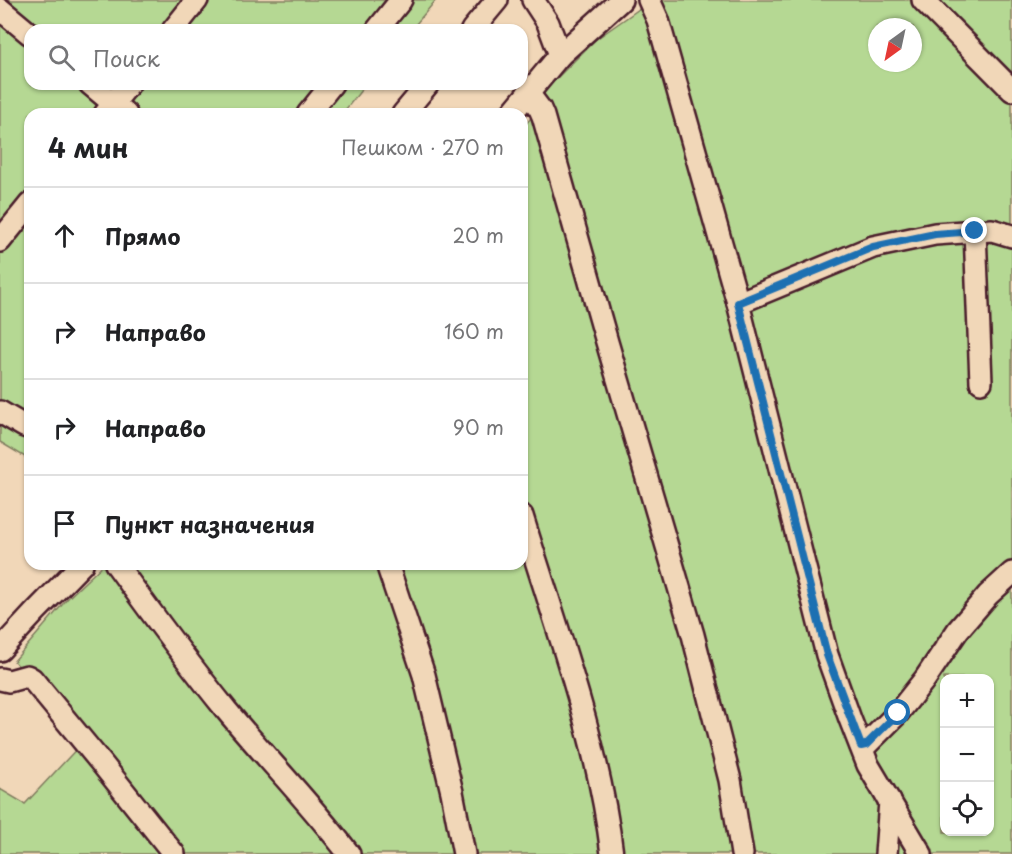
<!DOCTYPE html>
<html lang="ru">
<meta charset="utf-8">
<style>
body{margin:0;font-family:"Playpen Sans",sans-serif;background:#f2f2f2;color:#202124}
.controls{position:absolute;right:18px;bottom:18px;display:grid;overflow:hidden;border-radius:12px;box-shadow:0 2px 4px #0004}
.controls button{width:54px;height:54px;display:grid;place-items:center;padding:0;border:0;border-bottom:2px solid #e0e0e0;background:#fff;color:#202124;font:30px sans-serif}
.compass{position:absolute;left:868px;top:18px;width:54px;height:54px;border-radius:50%;background:#fff;box-shadow:0 2px 4px #0004;rotate:213deg}
.stop{position:absolute;width:18px;height:18px;margin:-14px;border:4px solid #1f6fb2;border-radius:50%;background:#fff}
.stop.end{background:#1f6fb2;border-color:#fff;box-shadow:0 2px 6px #0008}
.list{margin:0;padding:0;list-style:none}
h2{display:flex;justify-content:space-between;align-items:center;height:78px;margin:0;padding:0 24px;font-size:26px}
h2 small{font-size:20px;font-weight:400;color:#757577}
.list li{display:grid;grid-template-columns:39px 1fr auto;gap:18px;align-items:center;box-sizing:border-box;height:96px;padding:0 24px;border-top:2px solid #e0e0e0}
.list b{display:block;font-size:22px;white-space:nowrap}
.list em{font-size:20px;font-style:normal;color:#757577}
.icon{flex:none;width:33px;height:33px;fill:none;stroke:currentColor;stroke-width:2;stroke-linecap:round;stroke-linejoin:round}
.map{position:relative;flex:none;width:1012px;height:854px;overflow:hidden}
.search{position:absolute;background:#fff;box-shadow:0 2px 4px #0004;left:24px;top:24px;width:504px;height:66px;display:flex;align-items:center;gap:15px;box-sizing:border-box;padding:0 21px;border-radius:18px;color:#757577;font-size:22px}
.panel{position:absolute;background:#fff;box-shadow:0 2px 4px #0004;left:24px;top:108px;width:504px;height:462px;border-radius:18px}
.map>svg:first-child{display:block}
</style>
<div class="map">
<svg width="1012" height="854" viewBox="0 0 1012 854">
<rect width="100%" height="100%" fill="#f1d7b8"/>
<filter id="ink" filterUnits="userSpaceOnUse"><feTurbulence type="fractalNoise" baseFrequency=".0167" numOctaves="2"/><feDisplacementMap in="SourceGraphic" scale="12" xChannelSelector="R" yChannelSelector="G"/><feConvolveMatrix kernelMatrix="1 2 1 2 8 2 1 2 1" color-interpolation-filters="sRGB"/></filter>
<g filter="url(#ink)">
<!-- green -->
<g fill="#b5d893" stroke="#807c5f" stroke-width="1.5" fill-rule="evenodd">
<polygon points="0,0 436,0 411,30 30,30 30,84 366,84 342,114 30,114 30,460 0,442"/>
<path d="M652,0H1012V854H0V789L25,804L84,741L14,661L68,598L104,564H522V128L531,118L546,89L595,40ZM877,27H913V63H877ZM944,678H990V832H944Z"/>
</g>
<g fill="none" stroke-linecap="round" stroke-linejoin="round">
<!-- minor casing -->
<g stroke="#4a1f2b" stroke-width="26">
<g id="minor">
<polyline points="649,0 658,20 738,303 827,655 850,719 868,765 921,854"/>
<polyline points="923,0 1012,90"/>
<polyline points="0,9 30,34"/>
<polyline points="173,30 197,0"/>
<polyline points="377,30 401,0"/>
<polyline points="472,30 497,0"/>
<polyline points="560,55 621,0"/>
<polyline points="90,84 126,114"/>
<polyline points="528,93 540,109 543,116 607,342 693,635 730,780 742,854"/>
<polyline points="105,114 129,84"/>
<polyline points="308,114 332,84"/>
<polyline points="403,114 428,84"/>
<polyline points="511,114 560,55 548,23 533,0"/>
<polyline points="975,231 981,382"/>
<polyline points="0,241 30,204"/>
<polyline points="738,303 873,247 935,234 992,230 1012,236"/>
<polyline points="0,412 24,426 30,428"/>
<path d="M522,516C556,627 598,738 612,854"/>
<path d="M116,564C152,614 188,663 227,711C267,759 311,804 349,854"/>
<polyline points="387,564 424,675 452,792 464,854"/>
<polyline points="0,650 36,611 82,564"/>
<polyline points="0,679 9,681 27,676 32,679 103,765 174,854"/>
<polyline points="861,746 866,745 898,713 925,679 958,630 988,595 1012,573"/>
<polyline points="886,854 890,801"/>
</g>
</g>
<!-- minor -->
<use href="#minor" stroke="#f1d7b8" stroke-width="21"/>
</g>
</g>
<g fill="none" stroke-linecap="round" stroke-linejoin="round" filter="url(#ink)">
<!-- route -->
<polyline stroke="#1f6fb2" stroke-width="8" points="898,713 866,745 861,746 827,655 738,303 873,247 935,234 975,231"/>
</g>
</svg>
<div class="controls">
<button>+</button>
<button>−</button>
<button><svg class="icon" aria-label="locate" viewBox="0 0 24 24"><circle cx="12" cy="12" r="6"/><path d="M12 2v4M12 18v4M2 12h4M18 12h4"/></svg></button>
</div>
<svg class="compass" viewBox="-18 -18 36 36"><path d="M0-13l5 13h-10z" fill="#e53935"/><path d="M0 13l5-13h-10z" fill="#757577"/></svg>
<div class="stop" style="left:898px;top:713px"></div>
<div class="stop end" style="left:975px;top:231px"></div>
<div class="search"><svg class="icon" aria-label="search" viewBox="0 0 24 24"><circle cx="10" cy="10" r="6"/><path d="M15 15l6 6"/></svg>Поиск</div>
<section class="panel">
<h2>4 мин<small>Пешком · 270 m</small></h2>
<ul class="list">
<li><svg class="icon" aria-label="ahead" viewBox="0 0 24 24"><path d="M12 20V5M6 11l6-6 6 6"/></svg><div><b>Прямо</b></div><em>20 m</em></li>
<li><svg class="icon" aria-label="right" viewBox="0 0 24 24"><path d="M7 20v-9h11M14 6l5 5-5 5"/></svg><div><b>Направо</b></div><em>160 m</em></li>
<li><svg class="icon" aria-label="right" viewBox="0 0 24 24"><path d="M7 20v-9h11M14 6l5 5-5 5"/></svg><div><b>Направо</b></div><em>90 m</em></li>
<li><svg class="icon" aria-label="arrive" viewBox="0 0 24 24"><path d="M6 21V4h12l-3 4 3 4H6"/></svg><div><b>Пункт назначения</b></div></li>
</ul>
</section>
</div>
